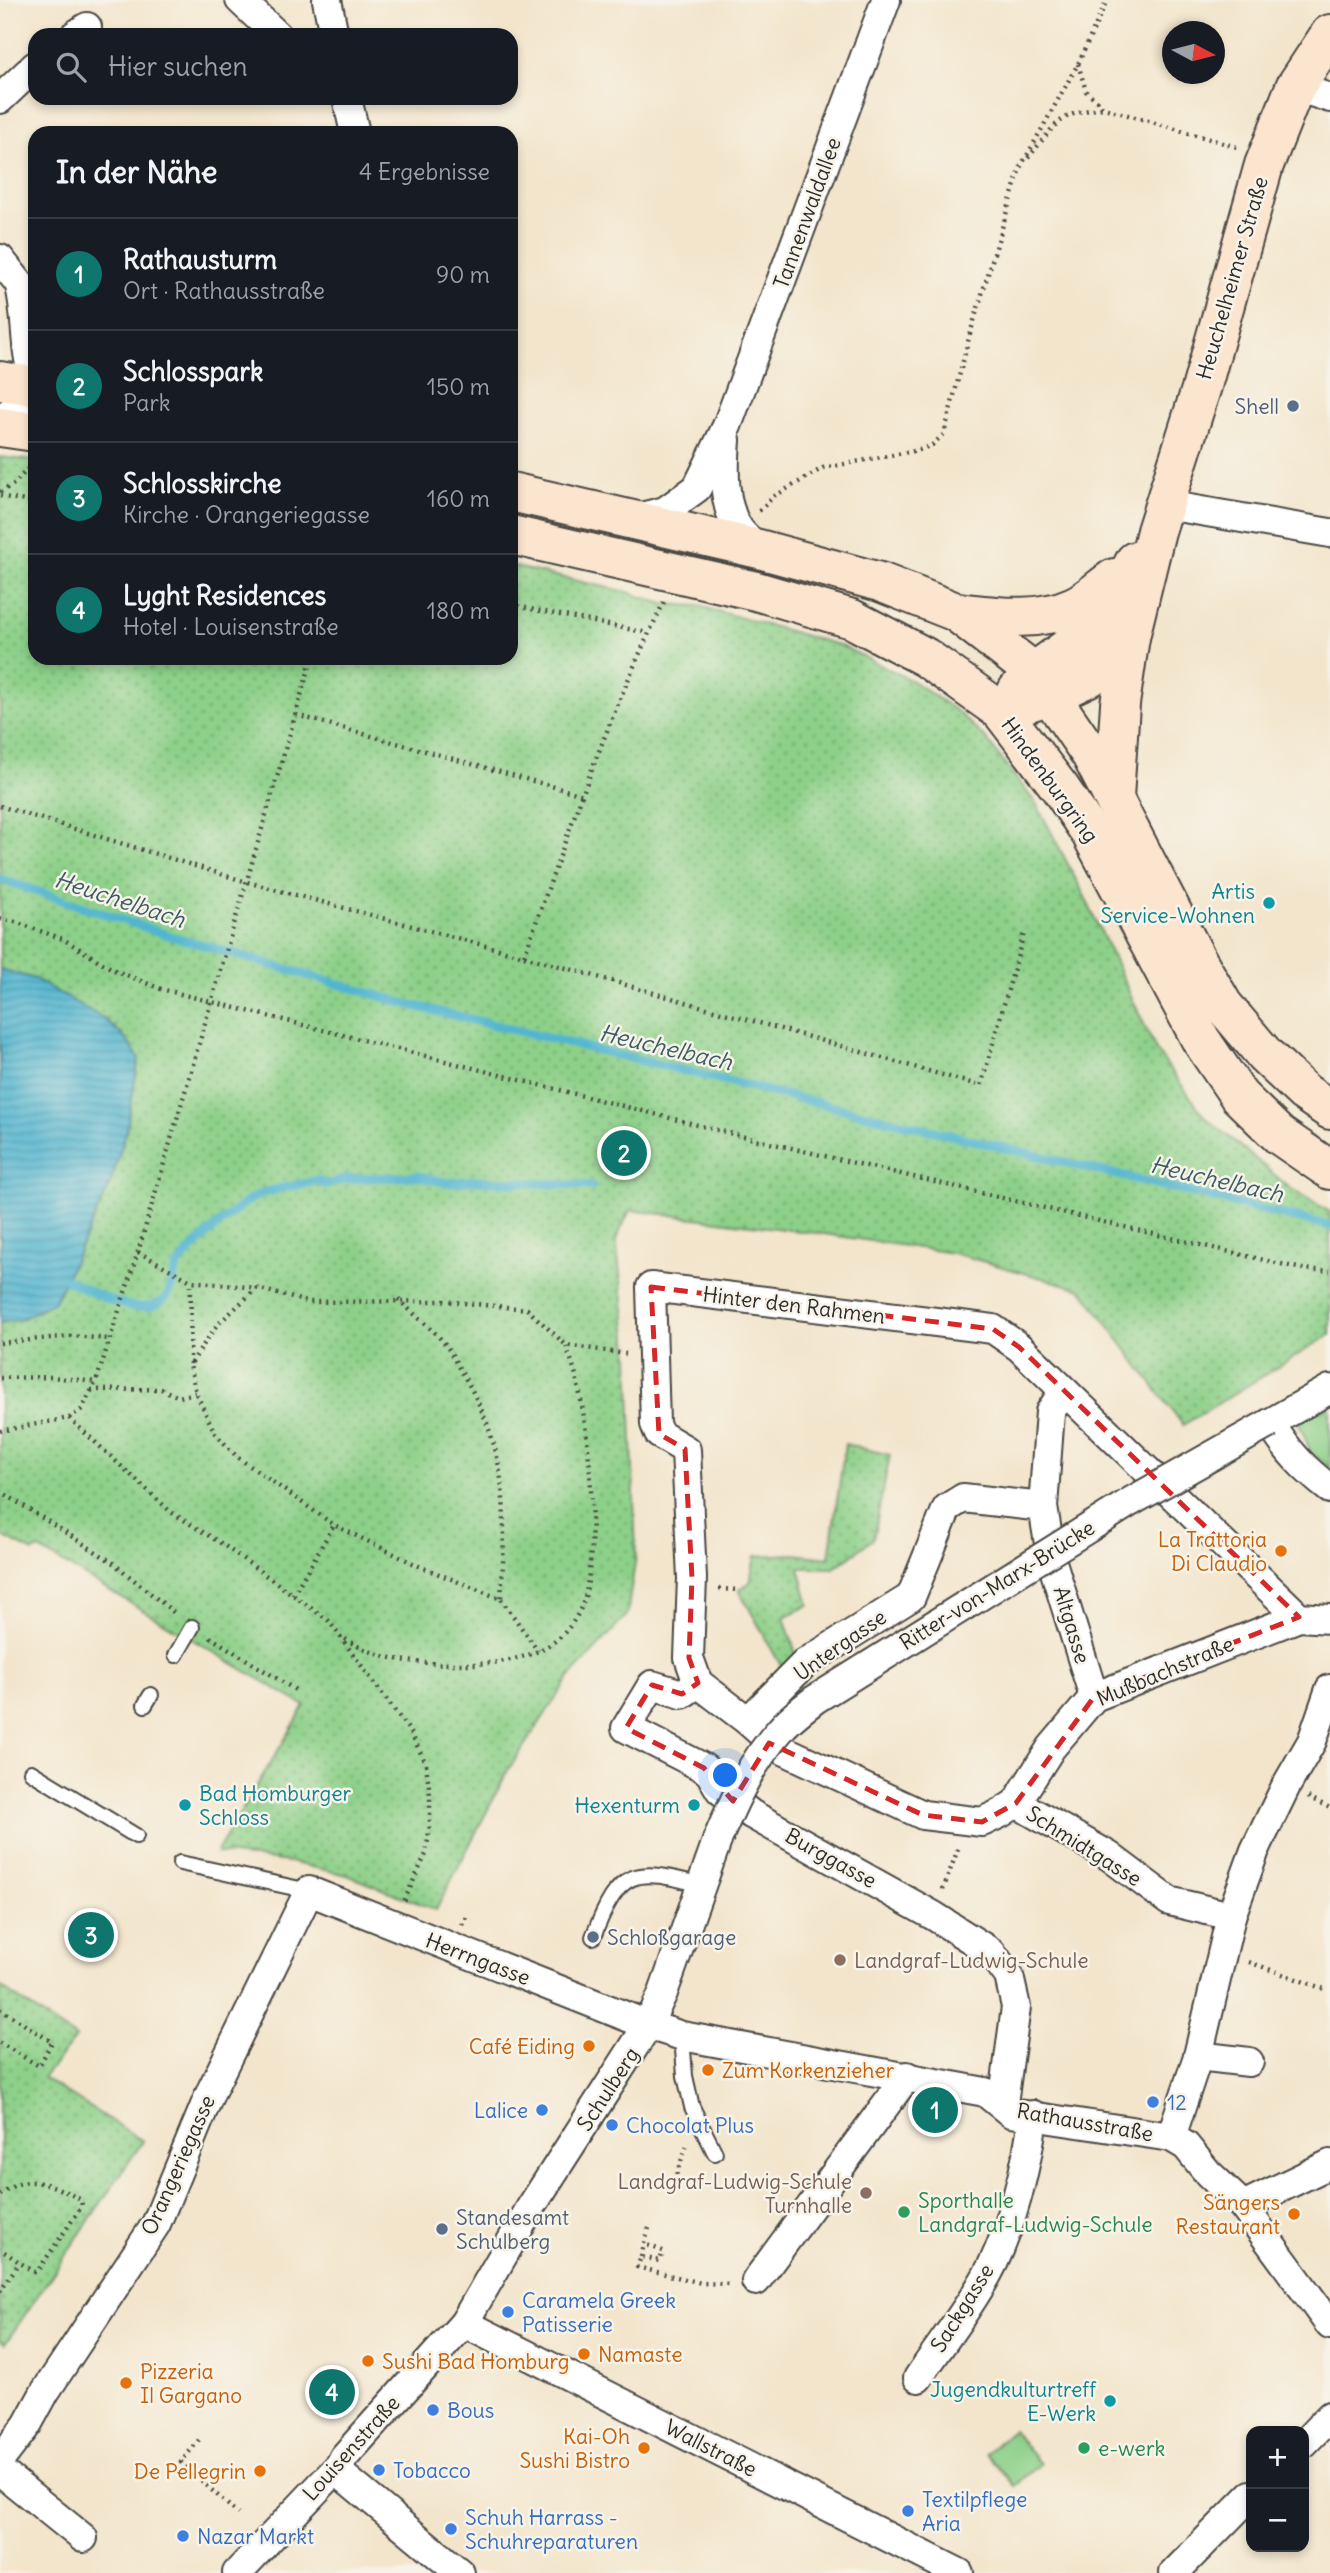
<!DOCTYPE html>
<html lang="de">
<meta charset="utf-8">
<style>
body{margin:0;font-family:Delius,sans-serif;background:#242831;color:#f1f3f6}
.controls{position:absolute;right:21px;bottom:21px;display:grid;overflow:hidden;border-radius:14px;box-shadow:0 4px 10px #0003}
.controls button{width:63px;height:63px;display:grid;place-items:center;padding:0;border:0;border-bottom:2px solid #363941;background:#171b24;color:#f1f3f6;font:35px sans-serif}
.compass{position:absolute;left:1162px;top:21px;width:63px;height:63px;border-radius:50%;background:#171b24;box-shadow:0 4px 10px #0003;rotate:97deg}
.you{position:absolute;left:726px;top:1776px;width:24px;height:24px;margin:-18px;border:5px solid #fff;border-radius:50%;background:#1a73e8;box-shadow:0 0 0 10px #1a73e833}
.badge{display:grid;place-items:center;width:46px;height:46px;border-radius:50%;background:#0f766e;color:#fff;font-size:23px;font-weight:700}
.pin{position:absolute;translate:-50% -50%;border:4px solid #fff;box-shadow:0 2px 7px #0006}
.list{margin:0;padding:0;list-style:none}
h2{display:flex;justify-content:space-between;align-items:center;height:91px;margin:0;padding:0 28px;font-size:30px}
h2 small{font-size:23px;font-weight:400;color:#9ea1a6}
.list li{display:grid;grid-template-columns:46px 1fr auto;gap:21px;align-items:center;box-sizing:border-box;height:112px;padding:0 28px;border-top:2px solid #363941}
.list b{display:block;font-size:26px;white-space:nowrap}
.list p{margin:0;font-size:23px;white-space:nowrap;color:#9ea1a6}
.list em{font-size:23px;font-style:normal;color:#9ea1a6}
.icon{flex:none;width:38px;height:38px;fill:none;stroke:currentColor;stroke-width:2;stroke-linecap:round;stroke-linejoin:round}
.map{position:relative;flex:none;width:1330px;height:2573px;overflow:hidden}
.search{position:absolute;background:#171b24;box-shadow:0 4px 10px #0003;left:28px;top:28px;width:490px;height:77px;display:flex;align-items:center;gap:18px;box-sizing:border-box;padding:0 24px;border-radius:21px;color:#9ea1a6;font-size:26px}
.panel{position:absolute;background:#171b24;box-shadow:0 4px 10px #0003;left:28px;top:126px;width:490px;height:539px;border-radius:21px}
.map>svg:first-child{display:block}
</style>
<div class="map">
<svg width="1330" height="2573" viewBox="0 0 1330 2573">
<defs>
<pattern id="park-dots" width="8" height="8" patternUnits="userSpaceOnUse" patternTransform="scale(1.75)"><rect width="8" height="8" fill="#8dd089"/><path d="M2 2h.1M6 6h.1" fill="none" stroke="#73a970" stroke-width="1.8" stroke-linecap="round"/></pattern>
<pattern id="water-rules" width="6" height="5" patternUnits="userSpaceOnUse" patternTransform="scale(1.75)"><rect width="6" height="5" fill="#51b5d0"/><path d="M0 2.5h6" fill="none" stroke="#4393a9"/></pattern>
</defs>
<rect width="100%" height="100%" fill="#f7f3e8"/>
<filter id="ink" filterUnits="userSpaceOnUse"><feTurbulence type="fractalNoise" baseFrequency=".0143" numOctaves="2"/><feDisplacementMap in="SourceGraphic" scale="14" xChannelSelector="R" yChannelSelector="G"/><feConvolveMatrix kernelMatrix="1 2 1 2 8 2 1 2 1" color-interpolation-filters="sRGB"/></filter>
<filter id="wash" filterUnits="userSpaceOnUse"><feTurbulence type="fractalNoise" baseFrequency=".00686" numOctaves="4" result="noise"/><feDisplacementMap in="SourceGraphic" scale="28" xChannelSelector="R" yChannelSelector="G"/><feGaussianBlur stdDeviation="1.57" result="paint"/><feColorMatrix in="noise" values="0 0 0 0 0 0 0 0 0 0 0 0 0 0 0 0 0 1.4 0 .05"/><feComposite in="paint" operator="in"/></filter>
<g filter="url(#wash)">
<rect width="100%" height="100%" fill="#f3e5cc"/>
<!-- grass -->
<g fill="#8dd089" stroke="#5c7e5a" stroke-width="2">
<polygon points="1330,1407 1330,1467 1311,1453 1297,1418"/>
<polygon points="1012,2430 1040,2464 1015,2486 986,2453"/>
</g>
<!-- park -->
<g fill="url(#park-dots)" stroke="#5c7e5a" stroke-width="2">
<polygon points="0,457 35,461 35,658 511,658 511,566 627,592 663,604 699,606 842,646 911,680 958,712 986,739 1037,805 1084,895 1156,1050 1205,1117 1290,1188 1330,1212 1330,1335 1183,1425 1081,1289 953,1253 824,1234 630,1210 616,1239 629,1355 636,1556 627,1615 569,1678 507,1772 436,1910 347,1875 289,1862 216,1853 305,1706 39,1549 33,1552 0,1535"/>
<polygon points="845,1444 890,1455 873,1539 834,1568 799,1568 809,1605 784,1617 798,1660 782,1668 739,1590 750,1582 755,1556 794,1554 829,1558"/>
<polygon points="0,1986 76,2038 43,2078 143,2141 5,2344 0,2341"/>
</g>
<!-- water -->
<polygon fill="url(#water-rules)" stroke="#3e707e" stroke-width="2" points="0,969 35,979 106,1020 126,1039 139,1058 126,1132 110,1185 55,1301 20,1320 0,1323"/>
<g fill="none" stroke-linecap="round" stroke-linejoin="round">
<!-- stream -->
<g stroke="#51b5d0" stroke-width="9">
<polyline points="0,879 165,934 411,1005 1330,1226"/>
<path d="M66,1279C86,1290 130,1313 152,1306C173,1300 169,1286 176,1269C182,1254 236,1208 251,1199C271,1187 297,1187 318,1180L327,1185L343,1179L418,1176L448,1183L473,1180L592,1186"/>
</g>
</g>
</g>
<g filter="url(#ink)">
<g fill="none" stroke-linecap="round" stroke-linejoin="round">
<!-- lane casing -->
<g stroke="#494743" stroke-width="18">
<g id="lane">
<polyline points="176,1655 192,1627"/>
<polyline points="145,1705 151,1695"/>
<polyline points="31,1772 136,1836"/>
<polyline points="180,1863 309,1891"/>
<path d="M593,1937C620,1868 633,1867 702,1885"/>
<polyline points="682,2036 685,2076 692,2107 715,2153"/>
</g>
</g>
<!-- street casing -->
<g stroke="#494743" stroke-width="32">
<g id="street">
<polyline points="240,0 277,35"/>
<polyline points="327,0 334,35"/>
<polyline points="75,35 87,27"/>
<polyline points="1295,87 1330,98"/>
<polyline points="347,98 355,133"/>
<polyline points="0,99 35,66"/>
<polyline points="0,259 31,298"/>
<path d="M20,286C28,318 23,350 35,381"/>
<polyline points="0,419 18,407 35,389"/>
<path d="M726,440C724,467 722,505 739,529C744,536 752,543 759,549"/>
<polyline points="1166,505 1330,533"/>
<polyline points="633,519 665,511 697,488 727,426 886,0"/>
<path d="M1330,1389L1270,1423C1288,1452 1303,1468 1330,1489"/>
<polyline points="1064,1391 1050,1412 1043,1507 1052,1562 1094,1697"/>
<polyline points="1299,1617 1019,1347 993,1329 651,1287 655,1424 659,1434 686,1450 692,1578 689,1658 698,1683 748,1721 777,1747 923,1815 982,1822 1001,1813 1016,1803 1051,1748 1094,1697 1299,1617 1330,1619"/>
<polyline points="698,1683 682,1694 652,1685 626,1728 704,1768 710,1773 720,1790 751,1814 934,1916 991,1952 1009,1976 1016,2007 1003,2104"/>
<polyline points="748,1721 805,1663 911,1597 947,1508 963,1498 1043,1507"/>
<polyline points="1016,1803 1109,1856 1169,1901 1231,1916"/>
<polyline points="1198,2056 1249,2062"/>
<polyline points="1171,2137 1198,2056 1231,1916 1255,1850 1286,1786 1312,1741 1330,1689"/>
<polyline points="1243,2206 1330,2164"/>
<polyline points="756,2281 907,2076"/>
<polyline points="464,2323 959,2573"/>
<path d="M918,2378C941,2344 967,2311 987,2275C1011,2232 1028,2163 1033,2115"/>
<polyline points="1304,2443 1330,2416"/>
<polyline points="0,2460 27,2425 45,2392 156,2224 211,2091 309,1891 648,2025 682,2036 985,2092 1011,2113 1171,2137 1186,2146 1208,2173 1243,2206 1330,2325"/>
<polyline points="340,2465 341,2472 344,2477 460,2573"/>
<polyline points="0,2471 83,2538"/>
<polyline points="237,2573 340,2465 344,2457 464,2323 531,2207 648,2025 663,1993 718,1838"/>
<polyline points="1174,2573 1251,2495"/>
</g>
</g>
<!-- secondary casing -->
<g stroke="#494743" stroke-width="42">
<g id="secondary">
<polyline points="0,381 35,386"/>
<polyline points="0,427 35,432"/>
<polyline points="511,492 759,549 880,582 956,612 1034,672 1091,755 1196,958 1223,1005 1265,1055 1304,1092 1330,1110"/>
<polyline points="511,535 756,591 852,619 925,657 1001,711 1060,788 1091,834 1201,1040 1239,1096 1279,1135 1330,1170"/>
<path d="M956,612C995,616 1037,623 1074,606C1088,600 1101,587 1114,578"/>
<polyline points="1017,691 1034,672 1067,648 1111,606 1135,561"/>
<polyline points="1026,703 1051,695 1091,676 1130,637"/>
<polyline points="1114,798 1120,704 1130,637 1156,531 1202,386 1264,165 1295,87 1330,34"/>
</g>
</g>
<!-- path -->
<g stroke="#494743" stroke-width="4.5" stroke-dasharray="2 5" stroke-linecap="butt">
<polyline points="1078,64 1086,91 1104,108 1237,147"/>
<path d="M1028,158C1056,124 1057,113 1104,108"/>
<polyline points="0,492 14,484 34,462"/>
<polyline points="0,496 35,503"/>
<polyline points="759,511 773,497 823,468 919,450 932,445 944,434 970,334 1020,168 1078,64 1107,0"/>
<polyline points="511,605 648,633"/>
<polyline points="296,715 583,795"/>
<path d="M0,806L247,882L524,956C567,837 608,715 664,602"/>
<polyline points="0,919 15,922 63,939 114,970 161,989 753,1139 1302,1269 1330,1271"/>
<polyline points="524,956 981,1086 1024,933"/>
<polyline points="138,1252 191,1281 257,1288 307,1302 444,1301 527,1309 566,1345 626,1354"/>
<path d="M257,1288L216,1326L190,1365L196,1393L215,1433L237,1457L334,1525L419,1566L501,1599C506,1511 510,1455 464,1376C457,1366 452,1353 445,1344C432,1328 413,1314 398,1299"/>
<polyline points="0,1343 71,1336 110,1339"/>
<polyline points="190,1364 191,1281"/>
<polyline points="0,1378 52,1377 96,1382"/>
<polyline points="91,1390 161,1389 179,1397 196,1393"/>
<polyline points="69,1418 171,1512 222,1544 328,1620 411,1733 426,1764 430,1795 430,1825 426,1854 404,1901"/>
<polyline points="0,1431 69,1418 81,1410 96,1382 138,1252 312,658"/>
<polyline points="0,1491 112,1562 177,1615"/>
<polyline points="719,1589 739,1590"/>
<polyline points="293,1595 334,1525"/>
<polyline points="501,1599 538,1651"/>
<polyline points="210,1637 297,1691"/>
<path d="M345,1639C384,1663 424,1664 469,1664C499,1664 535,1658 559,1638C571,1628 583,1608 586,1593C597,1532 591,1441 577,1381C575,1369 570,1357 566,1345"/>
<polyline points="1308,1797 1330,1808"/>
<polyline points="943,1890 959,1846"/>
<polyline points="462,1925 468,1913"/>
<polyline points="1249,1962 1327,1990"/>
<polyline points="0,2009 52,2042 39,2066 0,2043"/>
<polyline points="669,2194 687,2145"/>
<path d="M0,2195C27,2171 54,2185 81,2200L82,2206L39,2269L34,2272L0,2249"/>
<polyline points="649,2228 644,2244 663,2251 660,2261 641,2257 637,2267 701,2283 731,2284"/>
<polyline points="641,2257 644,2244"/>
<polyline points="0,2291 19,2263"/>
<polyline points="199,2440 181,2462 238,2514"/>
</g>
<!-- lane -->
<use href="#lane" stroke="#fff" stroke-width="14"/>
<!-- street -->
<use href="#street" stroke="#fff" stroke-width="28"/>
<!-- secondary -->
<use href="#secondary" stroke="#fce5cf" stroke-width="38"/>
<!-- street-bridge casing -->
<g stroke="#494743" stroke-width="32" stroke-linecap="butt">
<path id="street-bridge" d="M718,1838C735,1798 752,1761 781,1729C790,1718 803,1709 814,1700L1130,1502L1270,1423"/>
</g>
<!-- street-bridge -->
<use href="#street-bridge" stroke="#fff" stroke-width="28"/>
</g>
</g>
<!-- marked area -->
<path fill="none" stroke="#d62828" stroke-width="5" stroke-dasharray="14 9" stroke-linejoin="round" d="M651,1287L993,1329L1019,1347L1299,1617L1094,1697L1016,1803L982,1822L923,1815L769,1743L733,1801L704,1768L626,1728L652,1685L682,1694L698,1683L689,1658L692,1578L685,1449L659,1434Z"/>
<!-- markers -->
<g fill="#5c6f8a" stroke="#f7f3e8" stroke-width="2.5">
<circle cx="1293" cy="406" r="7"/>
<circle cx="593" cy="1937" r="7"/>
<circle cx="442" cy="2229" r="7"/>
</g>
<g fill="#0f9aa8" stroke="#f7f3e8" stroke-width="2.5">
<circle cx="1269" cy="903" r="7"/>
<circle cx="185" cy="1805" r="7"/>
<circle cx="694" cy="1805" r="7"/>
<circle cx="1110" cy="2401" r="7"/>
</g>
<g fill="#e8710a" stroke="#f7f3e8" stroke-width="2.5">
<circle cx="1281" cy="1551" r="7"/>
<circle cx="589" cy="2046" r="7"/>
<circle cx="708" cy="2070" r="7"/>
<circle cx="1294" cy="2214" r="7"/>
<circle cx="584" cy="2354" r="7"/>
<circle cx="368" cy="2361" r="7"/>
<circle cx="126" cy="2383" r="7"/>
<circle cx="644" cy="2448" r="7"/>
<circle cx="260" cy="2471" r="7"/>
</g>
<g fill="#8d6e63" stroke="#f7f3e8" stroke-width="2.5">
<circle cx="840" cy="1960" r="7"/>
<circle cx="866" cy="2193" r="7"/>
</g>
<g fill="#3f7fe0" stroke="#f7f3e8" stroke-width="2.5">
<circle cx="1153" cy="2102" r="7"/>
<circle cx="542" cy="2110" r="7"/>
<circle cx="612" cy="2125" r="7"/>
<circle cx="508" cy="2312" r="7"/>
<circle cx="433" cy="2410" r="7"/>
<circle cx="379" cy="2470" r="7"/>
<circle cx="908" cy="2511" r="7"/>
<circle cx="451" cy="2529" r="7"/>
<circle cx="183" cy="2536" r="7"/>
</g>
<g fill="#2e9e5b" stroke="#f7f3e8" stroke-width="2.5">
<circle cx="904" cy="2212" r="7"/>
<circle cx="1084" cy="2448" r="7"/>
</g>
<g text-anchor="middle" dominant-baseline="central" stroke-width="5" stroke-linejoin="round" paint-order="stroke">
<!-- street labels -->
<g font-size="21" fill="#2b2b2b" stroke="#f7f3e8">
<text transform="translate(807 213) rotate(-70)">Tannenwaldallee</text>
<text transform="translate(1232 278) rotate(-74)">Heuchelheimer Straße</text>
<text transform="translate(1050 780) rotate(54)">Hindenburgring</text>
<text transform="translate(794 1305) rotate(7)">Hinter den Rahmen</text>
<text transform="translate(997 1585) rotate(-32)">Ritter-von-Marx-Brücke</text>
<text transform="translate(1072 1625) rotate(73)">Altgasse</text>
<text transform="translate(840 1645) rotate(-35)">Untergasse</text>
<text transform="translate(1165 1671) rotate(-23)">Mußbachstraße</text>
<text transform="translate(1084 1846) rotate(32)">Schmidtgasse</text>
<text transform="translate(831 1858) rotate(29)">Burggasse</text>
<text transform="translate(478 1959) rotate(21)">Herrngasse</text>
<text transform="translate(608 2089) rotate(-57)">Schulberg</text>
<text transform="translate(1085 2122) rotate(10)">Rathausstraße</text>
<text transform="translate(178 2165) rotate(-66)">Orangeriegasse</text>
<text transform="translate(962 2308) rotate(-58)">Sackgasse</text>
<text transform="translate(351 2448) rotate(-48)">Louisenstraße</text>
<text transform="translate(711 2448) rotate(27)">Wallstraße</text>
</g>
<!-- service labels -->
<g font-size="21" fill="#4e5e75" stroke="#f7f3e8" text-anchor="start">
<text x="1279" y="406" text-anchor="end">Shell</text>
<text x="607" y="1937">Schloßgarage</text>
<text x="456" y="2217">Standesamt<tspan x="456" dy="24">Schulberg</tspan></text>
</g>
<!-- culture labels -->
<g font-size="21" fill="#0d838f" stroke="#f7f3e8" text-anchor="end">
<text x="1255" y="891">Artis<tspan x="1255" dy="24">Service-Wohnen</tspan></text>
<text x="199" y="1793" text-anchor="start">Bad Homburger<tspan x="199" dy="24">Schloss</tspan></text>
<text x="680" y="1805">Hexenturm</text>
<text x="1096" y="2389">Jugendkulturtreff<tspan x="1096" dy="24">E-Werk</tspan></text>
</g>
<!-- food labels -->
<g font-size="21" fill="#c56008" stroke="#f7f3e8" text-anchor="end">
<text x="1267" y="1539">La Trattoria<tspan x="1267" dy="24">Di Claudio</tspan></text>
<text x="575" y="2046">Café Eiding</text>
<text x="722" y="2070" text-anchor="start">Zum Korkenzieher</text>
<text x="1280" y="2202">Sängers<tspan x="1280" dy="24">Restaurant</tspan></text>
<text x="598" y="2354" text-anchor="start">Namaste</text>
<text x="382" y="2361" text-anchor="start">Sushi Bad Homburg</text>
<text x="140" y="2371" text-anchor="start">Pizzeria<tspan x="140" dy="24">Il Gargano</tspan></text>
<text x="630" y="2436">Kai-Oh<tspan x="630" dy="24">Sushi Bistro</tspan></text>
<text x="246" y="2471">De Pellegrin</text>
</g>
<!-- education labels -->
<g font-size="21" fill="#785e54" stroke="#f7f3e8" text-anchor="start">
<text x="854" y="1960">Landgraf-Ludwig-Schule</text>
<text x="852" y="2181" text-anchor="end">Landgraf-Ludwig-Schule<tspan x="852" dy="24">Turnhalle</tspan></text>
</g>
<!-- shop labels -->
<g font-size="21" fill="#366cbe" stroke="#f7f3e8" text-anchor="start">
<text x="1167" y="2102">12</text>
<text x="528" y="2110" text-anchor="end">Lalice</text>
<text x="626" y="2125">Chocolat Plus</text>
<text x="522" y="2300">Caramela Greek<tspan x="522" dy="24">Patisserie</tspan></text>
<text x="447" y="2410">Bous</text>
<text x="393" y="2470">Tobacco</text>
<text x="922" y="2499">Textilpflege<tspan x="922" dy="24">Aria</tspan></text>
<text x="465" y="2517">Schuh Harrass -<tspan x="465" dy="24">Schuhreparaturen</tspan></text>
<text x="197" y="2536">Nazar Markt</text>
</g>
<!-- leisure labels -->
<g font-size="21" fill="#27864d" stroke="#f7f3e8" text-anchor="start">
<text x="918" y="2200">Sporthalle<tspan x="918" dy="24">Landgraf-Ludwig-Schule</tspan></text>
<text x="1098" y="2448">e-werk</text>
</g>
<!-- water labels -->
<g font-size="23" font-style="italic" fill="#385b65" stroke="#f7f3e8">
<text transform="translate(120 899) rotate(18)">Heuchelbach</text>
<text transform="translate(666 1047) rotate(13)">Heuchelbach</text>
<text transform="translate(1217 1179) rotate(13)">Heuchelbach</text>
</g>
</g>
</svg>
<div class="controls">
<button>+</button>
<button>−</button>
</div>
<svg class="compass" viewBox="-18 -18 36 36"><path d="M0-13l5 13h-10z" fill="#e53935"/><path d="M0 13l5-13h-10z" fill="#9ea1a6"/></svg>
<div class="you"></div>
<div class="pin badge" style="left:935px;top:2110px">1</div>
<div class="pin badge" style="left:624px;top:1153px">2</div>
<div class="pin badge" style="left:91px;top:1935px">3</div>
<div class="pin badge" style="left:332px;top:2392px">4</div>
<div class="search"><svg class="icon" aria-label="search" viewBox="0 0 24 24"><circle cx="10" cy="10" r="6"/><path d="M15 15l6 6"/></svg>Hier suchen</div>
<section class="panel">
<h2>In der Nähe<small>4 Ergebnisse</small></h2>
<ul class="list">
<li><span class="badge">1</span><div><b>Rathausturm</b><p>Ort · Rathausstraße</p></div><em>90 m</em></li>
<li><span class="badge">2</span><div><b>Schlosspark</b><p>Park</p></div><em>150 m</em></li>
<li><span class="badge">3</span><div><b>Schlosskirche</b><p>Kirche · Orangeriegasse</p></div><em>160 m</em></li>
<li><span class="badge">4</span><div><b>Lyght Residences</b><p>Hotel · Louisenstraße</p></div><em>180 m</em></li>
</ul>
</section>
</div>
